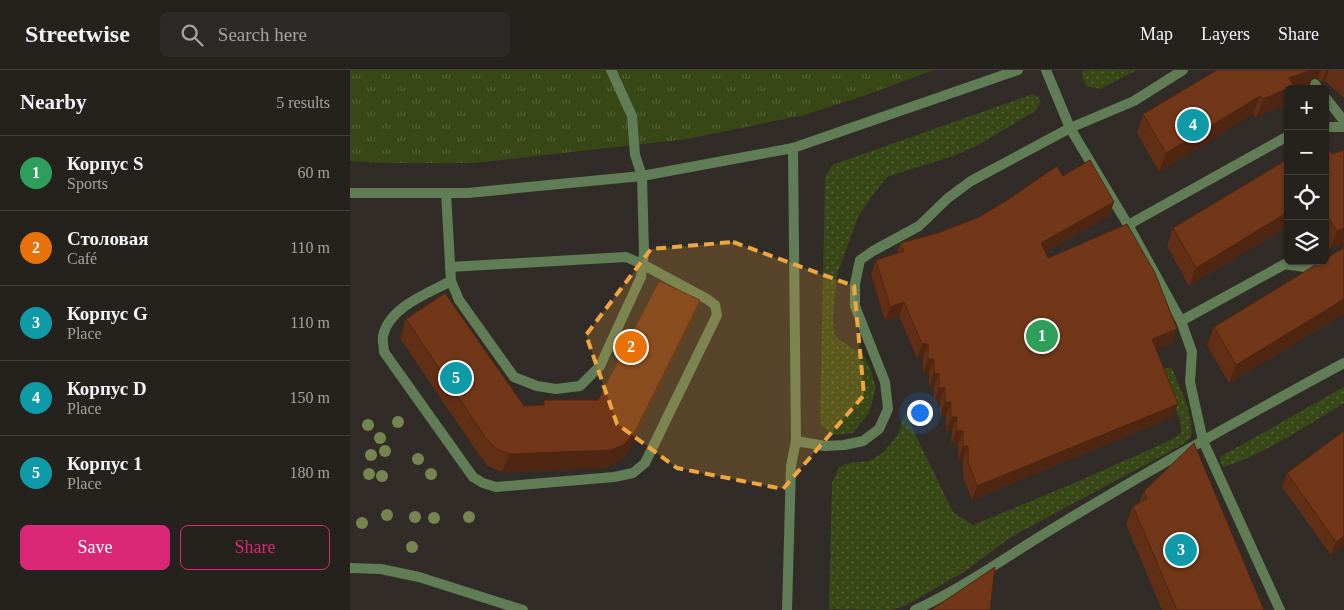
<!DOCTYPE html>
<meta charset="utf-8">
<style>
body{margin:0;font-family:Georgia,serif;background:#2d2926;color:#f1f3f6}
.controls{position:absolute;right:15px;top:15px;display:grid;overflow:hidden;border-radius:8px;box-shadow:0 1px 4px #0004}
.controls button{width:45px;height:45px;display:grid;place-items:center;padding:0;border:0;border-bottom:1px solid #423e3b;background:#25211d;color:#f1f3f6;font:25px sans-serif}
.you{position:absolute;left:569px;top:342px;width:18px;height:18px;margin:-12px;border:4px solid #fff;border-radius:50%;background:#1a73e8;box-shadow:0 0 0 8px #1a73e833}
.badge{display:grid;place-items:center;width:32px;height:32px;border-radius:50%;background:#db2777;color:#fff;font-size:16px;font-weight:700}
.pin{position:absolute;translate:-50% -50%;border:2px solid #fff;box-shadow:0 1px 5px #0006}
.list{margin:0;padding:0;list-style:none}
h2{display:flex;justify-content:space-between;align-items:center;height:65px;margin:0;padding:0 20px;font-size:21px}
h2 small{font-size:16px;font-weight:400;color:#a3a3a4}
.list li{display:grid;grid-template-columns:32px 1fr auto;gap:15px;align-items:center;box-sizing:border-box;height:75px;padding:0 20px;border-top:1px solid #423e3b}
.list b{display:block;font-size:19px;white-space:nowrap}
.list p{margin:0;font-size:16px;white-space:nowrap;color:#a3a3a4}
.list em{font-size:16px;font-style:normal;color:#a3a3a4}
.actions{display:flex;gap:10px;padding:15px 20px}
.actions a{flex:1;padding:11px 0;border:1px solid #db2777;border-radius:8px;text-align:center;font-size:18px;color:#db2777}
.actions .main{background:#db2777;color:#fff}
.icon{flex:none;width:28px;height:28px;fill:none;stroke:currentColor;stroke-width:2;stroke-linecap:round;stroke-linejoin:round}
.map{position:relative;flex:none;width:994px;height:540px;overflow:hidden}
header{display:flex;align-items:center;gap:30px;box-sizing:border-box;height:70px;padding:0 25px;background:#25211d;border-bottom:1px solid #423e3b}
header strong{font-size:24px}
nav{display:flex;gap:28px;margin-inline-start:auto;font-size:18px}
.search{width:350px;height:45px;background:#2d2926;display:flex;align-items:center;gap:12px;box-sizing:border-box;padding:0 18px;border-radius:8px;color:#a3a3a4;font-size:19px}
main{display:flex}
aside{flex:1;background:#25211d}
.map>svg:first-child{display:block}
</style>
<header>
<strong>Streetwise</strong>
<div class="search"><svg class="icon" aria-label="search" viewBox="0 0 24 24"><circle cx="10" cy="10" r="6"/><path d="M15 15l6 6"/></svg>Search here</div>
<nav><a>Map</a><a>Layers</a><a>Share</a></nav>
</header>
<main>
<aside>
<h2>Nearby<small>5 results</small></h2>
<ul class="list">
<li><span class="badge" style="background:#2e9e5b">1</span><div><b>Корпус S</b><p>Sports</p></div><em>60 m</em></li>
<li><span class="badge" style="background:#e8710a">2</span><div><b>Столовая</b><p>Café</p></div><em>110 m</em></li>
<li><span class="badge" style="background:#0f9aa8">3</span><div><b>Корпус G</b><p>Place</p></div><em>110 m</em></li>
<li><span class="badge" style="background:#0f9aa8">4</span><div><b>Корпус D</b><p>Place</p></div><em>150 m</em></li>
<li><span class="badge" style="background:#0f9aa8">5</span><div><b>Корпус 1</b><p>Place</p></div><em>180 m</em></li>
</ul>
<div class="actions"><a class="main">Save</a><a>Share</a></div>
</aside>
<div class="map">
<svg width="994" height="540" viewBox="0 0 994 540">
<defs>
<pattern id="grass-dots" width="8" height="8" patternUnits="userSpaceOnUse" patternTransform="scale(1.25)"><rect width="8" height="8" fill="#384716"/><path d="M2 2h.1M6 6h.1" fill="none" stroke="#556238" stroke-width="1.8" stroke-linecap="round"/></pattern>
<pattern id="park-tufts" width="24" height="20" patternUnits="userSpaceOnUse" patternTransform="scale(1.25)"><rect width="24" height="20" fill="#384716"/><path d="M3 7l-1-3M5 7V3M7 7l1-3M15 17l-1-3M17 17v-4M19 17l1-3" fill="none" stroke="#556238"/></pattern>
</defs>
<rect width="100%" height="100%" fill="#312c27"/>
<!-- grass -->
<g fill="url(#grass-dots)">
<polygon points="733,0 787,0 750,19 736,16 732,5"/>
<polygon points="683,24 688,27 691,32 685,41 628,75 606,85 537,107 519,130 508,147 487,205 483,248 484,264 489,269 514,286 520,298 526,318 519,343 503,363 484,365 470,355 475,108 482,95"/>
<path d="M815,298H822C830,319 844,343 841,367L830,376L661,467L614,502L556,535L542,540L479,539L482,413L489,397L499,393L519,391L534,382L549,363L555,343L603,442L623,455L729,411L823,369L831,363L830,350L812,306Z"/>
<path d="M994,317V333C956,356 917,383 874,397L870,393V387Z"/>
</g>
<!-- park -->
<polygon fill="url(#park-tufts)" points="0,0 584,0 516,25 454,45 337,69 124,93 36,93 0,91"/>
<g fill="none" stroke-linecap="round" stroke-linejoin="round">
<!-- service -->
<g stroke="#607d55" stroke-width="10">
<polyline points="696,0 720,58 778,155 831,251 842,282 840,312 853,371 930,540"/>
<polyline points="965,14 968,19"/>
<polyline points="975,27 994,51"/>
<polyline points="975,57 994,57"/>
<polyline points="96,123 101,211 109,230 164,307 187,316 206,319 230,316 250,296 291,207 294,183 292,106 285,85 282,46 261,0"/>
<polyline points="778,155 938,66"/>
<path d="M100,197L276,187L292,194L357,229L365,235L367,245L295,393L283,403L264,407L146,417L133,413L123,407L34,282C34,277 32,271 33,266C39,237 77,224 101,211"/>
<polyline points="831,251 935,194 961,198 973,191"/>
<polyline points="446,371 475,376 494,375 513,371 529,359 538,339 535,312 505,236 505,214 510,190 523,181 569,156 598,128 621,111 720,58 784,31 833,0"/>
</g>
<!-- minor -->
<g stroke="#607d55" stroke-width="10">
<polyline points="0,123 118,123 199,115 292,106 443,78 668,0"/>
<polyline points="0,498 31,499 69,507 173,540"/>
<polyline points="437,540 441,396 446,371 443,78"/>
<path d="M565,540C617,516 663,482 712,453C805,397 899,344 994,293"/>
</g>
</g>
<!-- trees -->
<g fill="#768550">
<circle cx="48" cy="352" r="6"/>
<circle cx="18" cy="355" r="6"/>
<circle cx="30" cy="368" r="6"/>
<circle cx="35" cy="381" r="6"/>
<circle cx="21" cy="385" r="6"/>
<circle cx="68" cy="389" r="6"/>
<circle cx="19" cy="404" r="6"/>
<circle cx="81" cy="404" r="6"/>
<circle cx="32" cy="406" r="6"/>
<circle cx="37" cy="445" r="6"/>
<circle cx="65" cy="447" r="6"/>
<circle cx="119" cy="447" r="6"/>
<circle cx="84" cy="448" r="6"/>
<circle cx="12" cy="453" r="6"/>
<circle cx="62" cy="477" r="6"/>
</g>
<!-- wall -->
<g fill="#612f15">
<polygon points="867,0 994,0 994,28 975,11 972,12 968,8 962,8 959,17 938,19 938,34 906,47 903,44 809,102 787,63 793,44"/>
<polygon points="975,73 982,84 994,80 994,244 879,313 857,275 864,257 992,179 994,173 980,179 975,171"/>
<polygon points="938,89 938,156 839,216 817,176 823,158"/>
<polygon points="713,106 764,132 759,146 695,182 698,188 822,273 806,279 823,347 622,430 613,407 613,390 608,390 608,375 601,375 602,360 596,361 596,346 590,346 590,332 584,332 584,317 579,317 579,303 573,303 573,288 567,288 549,246 535,251 521,204 526,190 547,183 550,173 588,163 629,147"/>
<polygon points="350,230 343,248 278,382 268,392 255,398 152,402 138,396 129,385 50,268 56,249 174,336 193,335 194,330 248,330"/>
<polygon points="937,403 994,476 981,485 932,417"/>
<polygon points="794,421 914,540 812,540 776,454 783,436 789,433"/>
</g>
<!-- shaded-wall -->
<g fill="#4f2611">
<polygon points="961,0 971,0 968,8 962,8 959,17 953,19 938,19 938,34 906,47 913,29 939,8"/>
<polygon points="976,0 979,0 975,11 972,12"/>
<polygon points="910,26 903,44 809,102 816,83"/>
<polygon points="764,132 759,146 686,187 691,173"/>
<polygon points="938,142 938,156 839,216 846,198"/>
<polygon points="994,158 994,173 980,179 987,161"/>
<polygon points="994,229 994,244 879,313 886,295"/>
<polygon points="350,230 343,248 278,382 268,392 255,398 152,402 159,384 275,374"/>
<polygon points="554,232 549,246 535,251 540,237"/>
<polygon points="827,259 822,273 797,283 802,269"/>
<polygon points="572,274 578,274 573,288 567,288"/>
<polygon points="578,289 584,289 579,303 573,303"/>
<polygon points="584,303 589,303 584,317 579,317"/>
<polygon points="589,318 595,318 590,332 584,332"/>
<polygon points="595,332 601,332 596,346 590,346"/>
<polygon points="828,334 823,347 622,430 627,416"/>
<polygon points="601,347 607,347 602,360 596,361"/>
<polygon points="606,361 613,361 608,375 601,375"/>
<polygon points="613,376 618,376 613,390 608,390"/>
<polygon points="994,466 994,476 981,485 986,472"/>
</g>
<!-- building -->
<g fill="#713718" stroke="#4f2611">
<polygon points="867,0 961,0 939,8 944,16 913,29 910,26 816,83 793,44"/>
<polygon points="975,73 982,84 994,80 994,158 987,161 975,142"/>
<polygon points="938,89 938,142 846,198 823,158"/>
<polygon points="740,90 764,132 691,173 698,188 777,154 805,203 827,259 802,269 828,334 627,416 618,393 618,376 613,376 613,361 606,361 607,347 601,347 601,332 595,332 595,318 589,318 589,303 584,303 584,289 578,289 578,274 572,274 554,232 540,237 526,190 554,181 550,173 588,163 629,147 656,131 707,96 713,106"/>
<polygon points="994,178 994,229 886,295 864,257 972,191 975,191 975,189"/>
<polygon points="309,211 350,230 284,363 275,374 261,380 159,384 145,378 135,367 56,249 95,223 174,336 194,335 194,330 248,330"/>
<polygon points="994,361 994,466 986,472 937,403"/>
<polygon points="844,373 914,540 827,540 783,436 797,429 794,421"/>
<polygon points="645,497 640,540 581,540"/>
</g>
<!-- marked area -->
<path fill="#f0a63e" fill-opacity="0.2" stroke="#f0a63e" stroke-width="4" stroke-dasharray="10 6" stroke-linejoin="round" d="M383,172L504,216L514,325L433,419L327,398L267,354L236,265L301,179Z"/>
</svg>
<div class="controls">
<button>+</button>
<button>−</button>
<button><svg class="icon" aria-label="locate" viewBox="0 0 24 24"><circle cx="12" cy="12" r="6"/><path d="M12 2v4M12 18v4M2 12h4M18 12h4"/></svg></button>
<button><svg class="icon" aria-label="layers" viewBox="0 0 24 24"><path d="M12 4l9 5-9 5-9-5zM3 14l9 5 9-5"/></svg></button>
</div>
<div class="you"></div>
<div class="pin badge" style="left:692px;top:266px;background:#2e9e5b">1</div>
<div class="pin badge" style="left:281px;top:277px;background:#e8710a">2</div>
<div class="pin badge" style="left:831px;top:480px;background:#0f9aa8">3</div>
<div class="pin badge" style="left:843px;top:55px;background:#0f9aa8">4</div>
<div class="pin badge" style="left:106px;top:308px;background:#0f9aa8">5</div>
</div>
</main>
